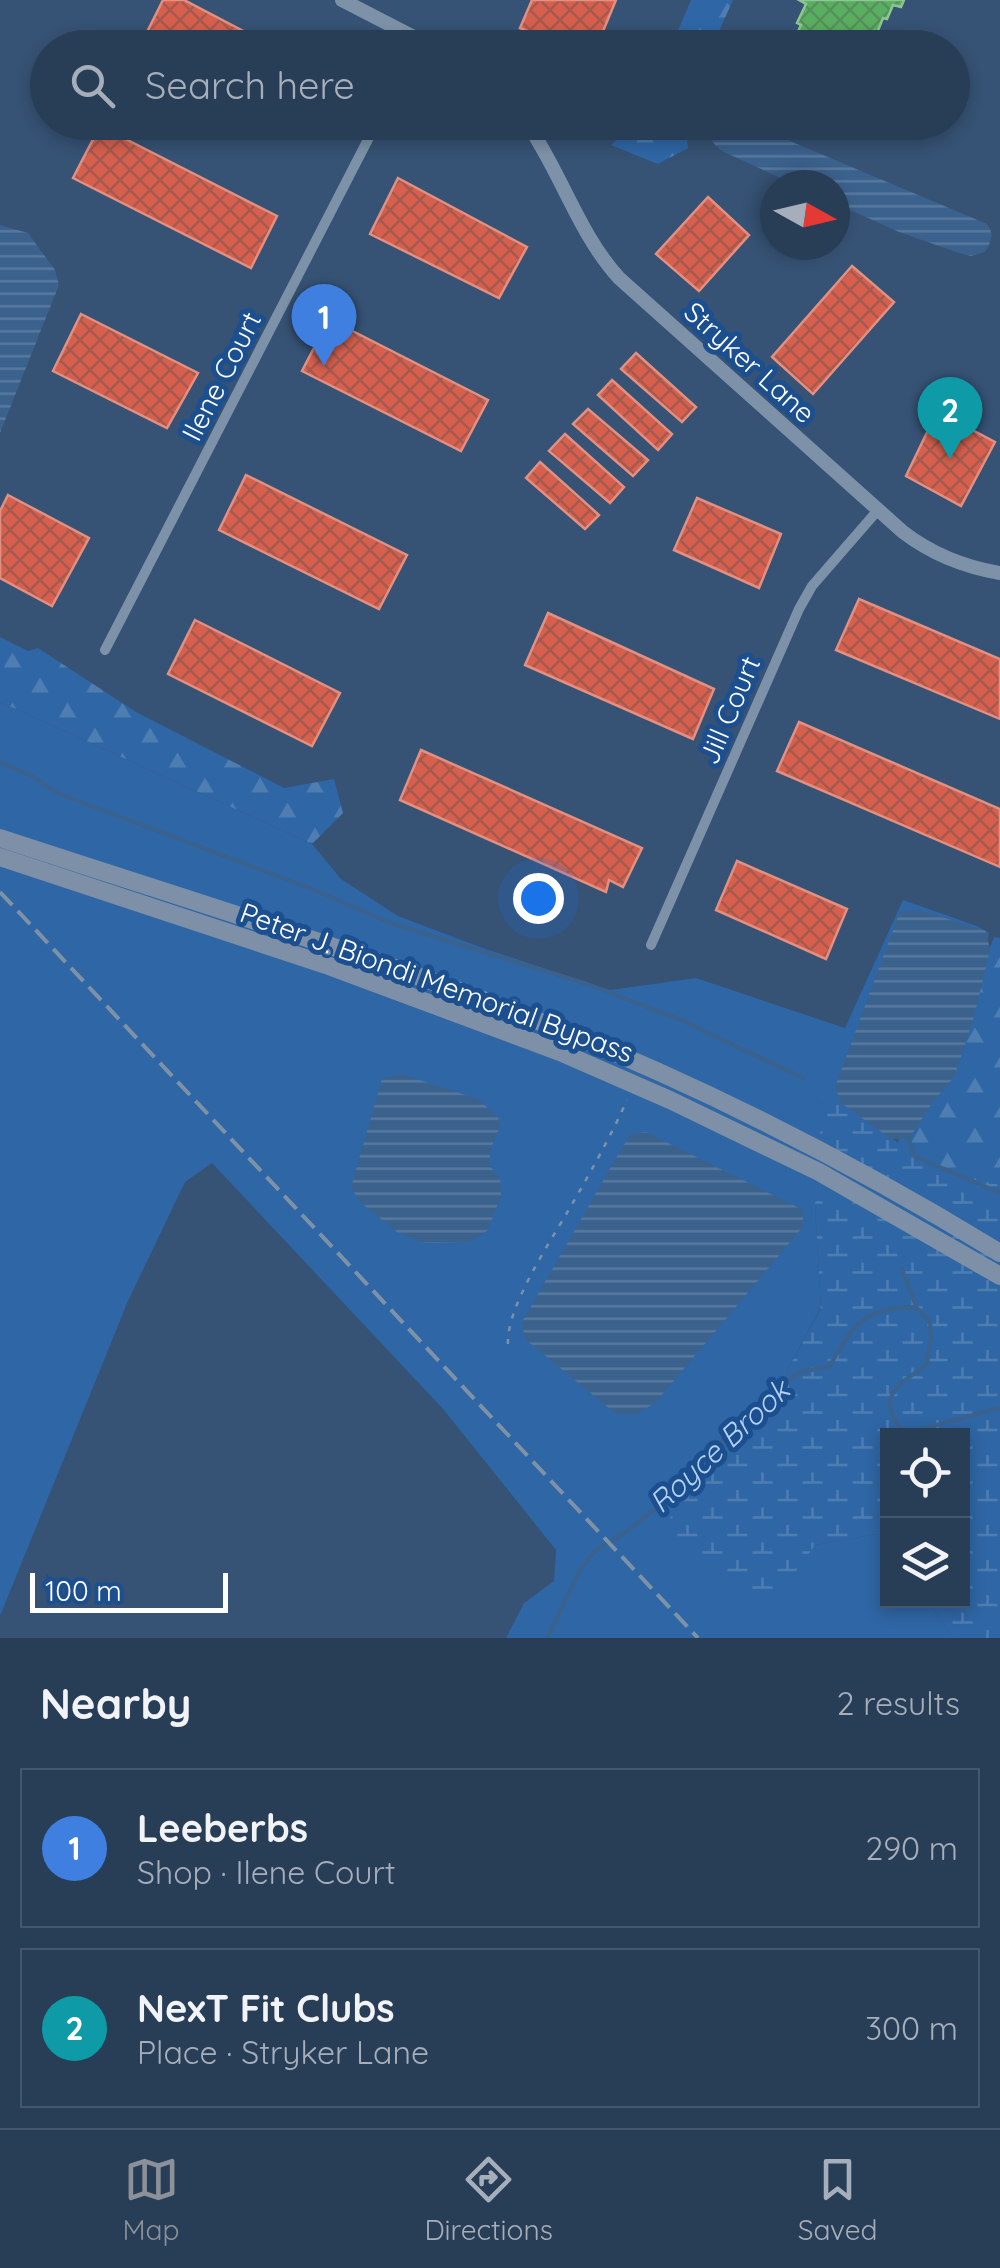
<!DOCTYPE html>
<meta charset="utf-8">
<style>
body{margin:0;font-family:Quicksand,sans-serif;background:#30455d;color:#f1f3f6}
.controls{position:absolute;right:30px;bottom:30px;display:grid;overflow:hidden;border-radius:0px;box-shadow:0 5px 15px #0003}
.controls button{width:90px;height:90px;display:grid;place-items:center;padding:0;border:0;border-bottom:2px solid #44576d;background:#283e57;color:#f1f3f6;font:50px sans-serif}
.compass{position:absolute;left:760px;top:170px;width:90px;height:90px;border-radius:50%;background:#283e57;box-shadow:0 5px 15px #0003;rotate:98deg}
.scale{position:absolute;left:30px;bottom:25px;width:198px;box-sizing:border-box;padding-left:10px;border:5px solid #fff;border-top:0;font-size:28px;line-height:35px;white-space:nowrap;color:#fff;-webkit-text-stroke:8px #1b4f8f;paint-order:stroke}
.you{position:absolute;left:538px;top:898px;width:35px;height:35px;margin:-25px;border:8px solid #fff;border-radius:50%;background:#1a73e8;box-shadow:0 0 0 15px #1a73e833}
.badge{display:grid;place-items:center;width:65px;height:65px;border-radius:50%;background:#8c9099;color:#fff;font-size:32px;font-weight:700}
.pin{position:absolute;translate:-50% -82px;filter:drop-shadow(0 2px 5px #0008)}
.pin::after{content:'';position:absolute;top:52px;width:35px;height:30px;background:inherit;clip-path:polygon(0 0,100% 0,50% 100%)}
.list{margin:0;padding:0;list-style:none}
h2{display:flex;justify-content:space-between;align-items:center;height:130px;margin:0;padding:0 40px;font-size:42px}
h2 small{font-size:32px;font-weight:400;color:#a5aeba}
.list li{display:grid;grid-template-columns:65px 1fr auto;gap:30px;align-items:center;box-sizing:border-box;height:160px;margin:0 20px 20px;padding:0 20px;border:2px solid #44576d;border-radius:0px}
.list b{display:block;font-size:38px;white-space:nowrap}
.list p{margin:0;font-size:32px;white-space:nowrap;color:#a5aeba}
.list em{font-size:32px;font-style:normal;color:#a5aeba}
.icon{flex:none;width:55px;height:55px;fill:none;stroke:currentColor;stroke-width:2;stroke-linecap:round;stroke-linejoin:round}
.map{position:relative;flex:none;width:1000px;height:1638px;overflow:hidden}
.search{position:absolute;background:#283e57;box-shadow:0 5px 15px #0003;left:30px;right:30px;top:30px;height:110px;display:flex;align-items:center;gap:25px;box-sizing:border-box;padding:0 35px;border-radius:55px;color:#a5aeba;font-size:38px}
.sheet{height:490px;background:#283e57}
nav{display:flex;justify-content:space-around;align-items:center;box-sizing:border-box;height:140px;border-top:2px solid #44576d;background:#283e57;font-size:28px;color:#a5aeba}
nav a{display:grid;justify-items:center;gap:5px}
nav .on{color:#8c9099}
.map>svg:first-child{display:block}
</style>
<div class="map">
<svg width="1000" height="1638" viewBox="0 0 1000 1638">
<defs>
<pattern id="forest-firs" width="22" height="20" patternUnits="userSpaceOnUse" patternTransform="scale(2.5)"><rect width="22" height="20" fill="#2f66a5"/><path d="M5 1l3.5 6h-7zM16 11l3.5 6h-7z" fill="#4e7db2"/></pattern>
<pattern id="wetland-marsh" width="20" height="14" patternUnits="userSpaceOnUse" patternTransform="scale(2.5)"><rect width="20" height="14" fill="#2f66a5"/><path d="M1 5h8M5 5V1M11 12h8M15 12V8" fill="none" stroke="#4e7db2"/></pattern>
<pattern id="water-rules" width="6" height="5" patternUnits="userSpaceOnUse" patternTransform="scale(2.5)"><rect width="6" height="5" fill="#3b618d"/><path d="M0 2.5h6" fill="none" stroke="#58799e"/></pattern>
<pattern id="shops-cross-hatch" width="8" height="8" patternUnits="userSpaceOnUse" patternTransform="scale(2.5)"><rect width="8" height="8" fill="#d6604d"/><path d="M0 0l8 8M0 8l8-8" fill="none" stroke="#a6594d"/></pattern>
<pattern id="public-cross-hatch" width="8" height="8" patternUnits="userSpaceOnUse" patternTransform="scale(2.5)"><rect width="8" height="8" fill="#5aae61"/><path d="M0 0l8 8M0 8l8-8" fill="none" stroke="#56915b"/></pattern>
</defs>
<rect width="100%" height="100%" fill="#365274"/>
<!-- green -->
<polygon fill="#2f66a5" points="0,703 14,708 312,844 341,879 398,916 480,947 610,990 696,978 845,1028 903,900 977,926 989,933 972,1001 908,1123 815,1207 821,1307 788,1369 773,1419 672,1507 815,1545 883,1533 887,1540 888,1600 928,1601 953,1638 506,1638 524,1603 554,1581 556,1550 443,1409 212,1163 185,1182 128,1301 0,1616"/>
<!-- forest -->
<g fill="url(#forest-firs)">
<polygon points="691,0 733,0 712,47 671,47"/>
<polygon points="635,123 685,123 688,148 658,164 611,145"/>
<polygon points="0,637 28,651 38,648 136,712 284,788 334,779 343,813 312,844 14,708 0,703"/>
<polygon points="994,937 1000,938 1000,1223 898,1159 899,1119 937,1082"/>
</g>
<!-- wetland -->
<polygon fill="url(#wetland-marsh)" points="823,1092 943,1173 1000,1185 1000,1638 953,1638 928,1601 962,1600 962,1436 888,1436 887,1540 883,1533 815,1545 772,1604 668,1535 672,1507 773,1419 788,1369 821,1308 815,1207"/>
<!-- water -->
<g fill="url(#water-rules)">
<path d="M711,123H747L987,224C995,234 991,242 985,252L971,256L956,252L899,232L835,203V185H796L724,152C711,144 709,137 711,123Z"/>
<polygon points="0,225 28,233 55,270 59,285 0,433"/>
<polygon points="919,910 986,931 990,950 974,1017 954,1077 932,1103 909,1139 891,1139 841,1103 835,1087 900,911"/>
<polygon points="401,1074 478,1099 498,1117 500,1127 491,1148 489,1165 500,1178 501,1195 488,1230 471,1242 425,1243 397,1232 359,1201 351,1187 382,1079"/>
<polygon points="646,1132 803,1210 803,1227 655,1403 636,1414 616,1414 525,1339 522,1322 623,1146 631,1134"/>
</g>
<!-- shops -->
<g fill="url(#shops-cross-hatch)" stroke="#e29082" stroke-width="2.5">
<polygon points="163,0 184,0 276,48 142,48 140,46"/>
<polygon points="532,0 616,0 596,48 564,48 520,28"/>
<polygon points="288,122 325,122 317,138"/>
<polygon points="100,126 277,216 251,268 73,178"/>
<polygon points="398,178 527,247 499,298 370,234"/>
<polygon points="708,197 749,235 699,291 656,254"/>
<polygon points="852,266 894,302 813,394 772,357"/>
<polygon points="81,314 198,373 167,428 53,371"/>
<polygon points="329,319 488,400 461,451 302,371"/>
<polygon points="636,353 696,407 682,422 621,369"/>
<polygon points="612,380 672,434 658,450 598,395"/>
<polygon points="588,409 648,460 633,476 573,424"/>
<polygon points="946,416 995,442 961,506 906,476 932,422 941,428"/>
<polygon points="565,434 624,487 610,503 549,451"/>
<polygon points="540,462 599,515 585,529 526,478"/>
<polygon points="246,475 407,555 379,609 219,530"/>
<polygon points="8,495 89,538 52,606 0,578 0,511"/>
<polygon points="697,498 781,534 759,588 674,550"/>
<polygon points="859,599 1000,659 1000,719 836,650"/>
<polygon points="548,613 714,689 693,739 525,665"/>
<polygon points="195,620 340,693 312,746 168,674"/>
<polygon points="799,722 1000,809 1000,867 777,771"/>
<polygon points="421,750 642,848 623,887 609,880 606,892 400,800"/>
<polygon points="737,861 847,909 826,959 716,910"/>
</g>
<!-- public -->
<polygon fill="url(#public-cross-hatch)" stroke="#8cc690" stroke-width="2.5" points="799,0 904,0 901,7 893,5 887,19 883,18 877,33 875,31 873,35 877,36 872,47 874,48 796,48 799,42 794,40 801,25 797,23 806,4"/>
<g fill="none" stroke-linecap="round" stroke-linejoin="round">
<!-- stream -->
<g stroke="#3b618d" stroke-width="4">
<polyline points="0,762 32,776 57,793 312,889 393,924 587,984 681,1020 803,1078"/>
<polyline points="909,1139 914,1156 1000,1193"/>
<polyline points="902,1269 916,1306"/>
<path d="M547,1638L581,1568L596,1550L626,1532L677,1491L703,1460L748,1416L799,1372L829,1367C855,1322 862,1309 916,1307L930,1322L931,1338L927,1364C903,1383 873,1395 901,1429L918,1430L1000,1408"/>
</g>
<!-- path -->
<path stroke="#7d92a8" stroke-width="2.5" stroke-dasharray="5 8" stroke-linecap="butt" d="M508,1344C506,1308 549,1244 568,1211C589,1175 610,1138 627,1100"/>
<!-- minor -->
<g stroke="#7d92a8" stroke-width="10">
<polyline points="105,650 377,122"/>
<polyline points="651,945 799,609 812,586 878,510"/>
</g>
<!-- tertiary -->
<g stroke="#7d92a8" stroke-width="14">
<polyline points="342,0 435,48"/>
<path d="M526,122C561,172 578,233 619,278L903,532C933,555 964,567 1000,573"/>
</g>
<!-- trunk -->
<g stroke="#7e90a7" stroke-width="18">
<path d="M0,838C185,899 372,955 553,1027C708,1089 858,1166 1000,1253"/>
<polyline points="0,857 329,966 560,1052 670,1100 819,1172 1000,1276"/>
</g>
<!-- rail -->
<polyline stroke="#7e92a7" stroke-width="4" stroke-dasharray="18 8" stroke-linecap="butt" points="0,892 698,1638"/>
</g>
<g text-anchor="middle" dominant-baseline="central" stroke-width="10" stroke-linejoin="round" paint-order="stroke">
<!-- street labels -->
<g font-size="28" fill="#fff" stroke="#1b4f8f">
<text transform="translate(750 362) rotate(42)">Stryker Lane</text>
<text transform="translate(221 376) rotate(-63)">Ilene Court</text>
<text transform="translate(729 710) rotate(-67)">Jill Court</text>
<text transform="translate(437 982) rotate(20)">Peter J. Biondi Memorial Bypass</text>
</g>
<!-- water labels -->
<g font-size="30" font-style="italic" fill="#b5d3f5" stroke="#1b4f8f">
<text transform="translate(719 1446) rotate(-43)">Royce Brook</text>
</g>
</g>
</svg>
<div class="controls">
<button><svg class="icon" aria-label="locate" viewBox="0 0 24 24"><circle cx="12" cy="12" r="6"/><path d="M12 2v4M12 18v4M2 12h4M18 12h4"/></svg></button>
<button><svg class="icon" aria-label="layers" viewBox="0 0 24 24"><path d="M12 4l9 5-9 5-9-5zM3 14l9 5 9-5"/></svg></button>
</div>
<svg class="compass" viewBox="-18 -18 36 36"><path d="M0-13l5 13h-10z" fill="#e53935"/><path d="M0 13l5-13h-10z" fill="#a5aeba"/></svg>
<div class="scale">100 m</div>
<div class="you"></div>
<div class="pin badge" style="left:324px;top:366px;background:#3f7fe0">1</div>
<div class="pin badge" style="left:950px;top:459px;background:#0f9aa8">2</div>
<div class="search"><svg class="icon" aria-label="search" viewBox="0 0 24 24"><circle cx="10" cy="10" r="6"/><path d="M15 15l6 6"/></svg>Search here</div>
</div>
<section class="sheet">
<h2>Nearby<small>2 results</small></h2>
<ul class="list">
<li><span class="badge" style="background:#3f7fe0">1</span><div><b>Leeberbs</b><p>Shop · Ilene Court</p></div><em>290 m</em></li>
<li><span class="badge" style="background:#0f9aa8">2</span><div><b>NexT Fit Clubs</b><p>Place · Stryker Lane</p></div><em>300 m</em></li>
</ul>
</section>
<nav>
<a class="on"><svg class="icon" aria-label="map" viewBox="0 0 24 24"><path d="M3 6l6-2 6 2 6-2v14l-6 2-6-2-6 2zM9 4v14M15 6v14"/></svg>Map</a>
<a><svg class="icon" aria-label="directions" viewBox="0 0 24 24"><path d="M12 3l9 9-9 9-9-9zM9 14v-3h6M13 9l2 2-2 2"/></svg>Directions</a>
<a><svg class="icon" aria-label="saved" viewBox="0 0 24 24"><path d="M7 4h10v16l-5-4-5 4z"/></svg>Saved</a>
</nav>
